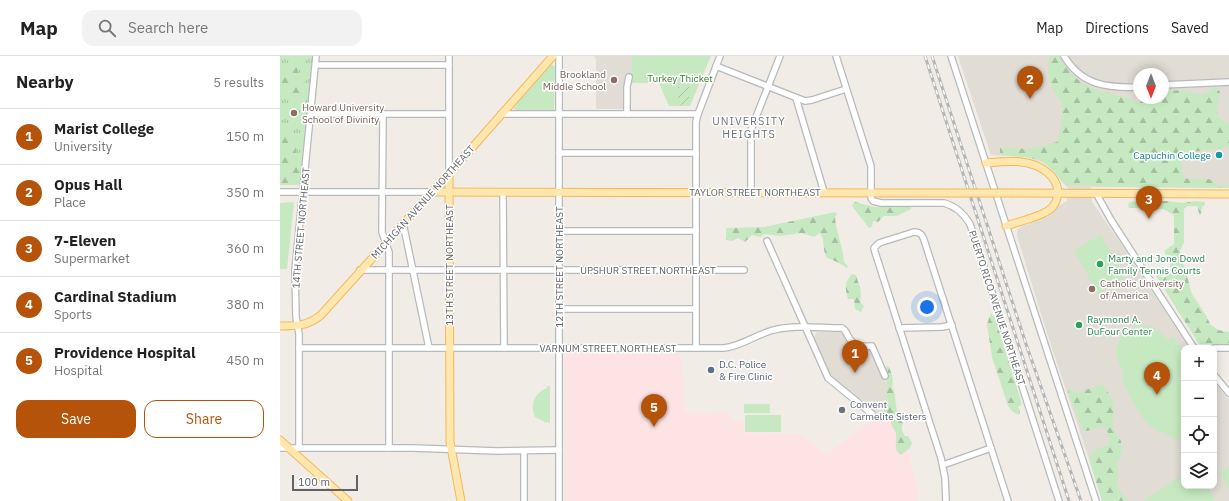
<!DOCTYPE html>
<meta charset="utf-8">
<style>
body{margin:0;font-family:"IBM Plex Sans",sans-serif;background:#f2f2f2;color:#222}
.controls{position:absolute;right:12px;bottom:12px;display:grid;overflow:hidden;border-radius:8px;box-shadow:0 2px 10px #0003}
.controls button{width:36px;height:36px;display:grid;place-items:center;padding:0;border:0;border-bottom:1px solid #e0e0e0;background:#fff;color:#222;font:20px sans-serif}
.compass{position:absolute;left:853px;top:12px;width:36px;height:36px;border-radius:50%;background:#fff;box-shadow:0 2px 10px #0003;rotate:180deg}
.scale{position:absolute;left:12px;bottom:10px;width:66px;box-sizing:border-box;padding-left:4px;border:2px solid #5e6367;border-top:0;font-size:11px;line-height:14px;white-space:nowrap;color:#5e6367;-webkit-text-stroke:3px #fff;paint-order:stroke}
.you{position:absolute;left:647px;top:251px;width:14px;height:14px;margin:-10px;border:3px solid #fff;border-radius:50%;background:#1a73e8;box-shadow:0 0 0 6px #1a73e833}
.badge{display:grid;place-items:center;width:26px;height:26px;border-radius:50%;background:#b45309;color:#fff;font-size:13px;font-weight:700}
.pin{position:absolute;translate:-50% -33px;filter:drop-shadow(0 1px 2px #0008)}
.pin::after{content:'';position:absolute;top:21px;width:14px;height:12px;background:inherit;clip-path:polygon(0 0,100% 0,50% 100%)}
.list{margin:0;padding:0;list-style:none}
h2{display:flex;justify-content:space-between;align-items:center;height:52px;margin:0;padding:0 16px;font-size:17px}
h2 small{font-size:13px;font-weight:400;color:#767676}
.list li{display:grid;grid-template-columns:26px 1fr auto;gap:12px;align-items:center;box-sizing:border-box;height:56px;padding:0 16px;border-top:1px solid #e0e0e0}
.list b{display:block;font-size:15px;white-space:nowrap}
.list p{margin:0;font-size:13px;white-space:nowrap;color:#767676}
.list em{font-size:13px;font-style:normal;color:#767676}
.actions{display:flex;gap:8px;padding:12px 16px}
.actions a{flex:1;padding:9px 0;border:1px solid #b45309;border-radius:12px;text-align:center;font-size:14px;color:#b45309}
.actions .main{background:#b45309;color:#fff}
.icon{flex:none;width:22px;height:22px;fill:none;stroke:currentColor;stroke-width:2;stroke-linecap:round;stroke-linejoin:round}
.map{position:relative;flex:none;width:949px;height:445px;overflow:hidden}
header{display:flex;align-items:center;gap:24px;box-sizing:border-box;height:56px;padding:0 20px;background:#fff;border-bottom:1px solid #e0e0e0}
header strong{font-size:19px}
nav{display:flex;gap:22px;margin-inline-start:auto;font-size:14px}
.search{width:280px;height:36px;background:#f2f2f2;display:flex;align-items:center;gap:10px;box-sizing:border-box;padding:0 14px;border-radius:12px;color:#767676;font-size:15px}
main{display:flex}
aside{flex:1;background:#fff}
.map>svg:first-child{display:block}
</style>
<header>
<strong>Map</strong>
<div class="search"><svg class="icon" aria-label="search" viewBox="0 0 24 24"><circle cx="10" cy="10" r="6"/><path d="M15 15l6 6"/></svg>Search here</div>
<nav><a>Map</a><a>Directions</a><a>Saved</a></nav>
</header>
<main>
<aside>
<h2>Nearby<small>5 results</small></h2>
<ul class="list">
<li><span class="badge">1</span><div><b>Marist College</b><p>University</p></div><em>150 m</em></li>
<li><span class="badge">2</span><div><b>Opus Hall</b><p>Place</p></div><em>350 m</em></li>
<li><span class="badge">3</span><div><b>7-Eleven</b><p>Supermarket</p></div><em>360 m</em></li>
<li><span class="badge">4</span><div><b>Cardinal Stadium</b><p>Sports</p></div><em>380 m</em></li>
<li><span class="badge">5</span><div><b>Providence Hospital</b><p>Hospital</p></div><em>450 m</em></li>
</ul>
<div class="actions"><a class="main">Save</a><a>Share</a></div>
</aside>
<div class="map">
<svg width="949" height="445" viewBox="0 0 949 445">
<defs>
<pattern id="grass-tufts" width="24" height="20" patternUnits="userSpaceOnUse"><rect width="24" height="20" fill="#c7e9c2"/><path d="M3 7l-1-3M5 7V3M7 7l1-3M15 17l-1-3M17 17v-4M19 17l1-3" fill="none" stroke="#a5c0a1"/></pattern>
<pattern id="forest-firs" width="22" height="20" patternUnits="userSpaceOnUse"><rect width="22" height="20" fill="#c7e9c2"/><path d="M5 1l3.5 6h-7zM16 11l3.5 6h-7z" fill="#a5c0a1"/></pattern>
<pattern id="garden-furrows" width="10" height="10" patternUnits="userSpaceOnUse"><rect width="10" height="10" fill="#c7e9c2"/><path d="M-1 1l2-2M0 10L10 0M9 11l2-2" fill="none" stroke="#a5c0a1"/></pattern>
</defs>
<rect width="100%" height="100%" fill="#f1ede6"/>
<!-- education -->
<g fill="#e1dcd4" fill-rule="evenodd">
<polygon points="314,0 352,0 352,27 350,31 349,53 316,53 316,3"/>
<path d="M678,0H949V131H811L812,146L840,186L909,292H904V430H934V326L949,344V445H823L768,280L737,180V174L743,170L762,163L772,158L780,149L787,145V131L772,114L764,107L746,101L711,99ZM859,18H883V42H859Z"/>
<polygon points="537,276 562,276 566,285 573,292 581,294 589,294 616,346 597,358 552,323 534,281"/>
</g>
<!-- medical -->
<polygon fill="#fde3e4" points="285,297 401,298 401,312 404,322 404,357 448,356 454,365 463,365 464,377 518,378 547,398 591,365 594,360 616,346 637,431 639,445 285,445"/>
<!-- grass -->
<polygon fill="url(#grass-tufts)" points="0,0 33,0 25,88 19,129 0,129"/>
<!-- forest -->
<g fill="url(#forest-firs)">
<path d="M770,0H779C784,10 795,23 805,29C811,32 818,33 823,37C831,34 839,43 847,41L855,46L860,45L861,42H883V35L903,34L921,39L936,31L940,36C939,42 934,57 940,63C943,65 946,66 949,68V91L905,97L901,101C902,130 904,121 928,123C932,123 933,126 936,128C939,129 945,129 949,129V132L824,131L809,129H787L783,127L774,115L760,104L746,101L720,99V92L752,93L777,86C781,77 785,52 780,43C778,41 775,39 774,36C768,27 767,10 770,0Z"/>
<path d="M7,7L17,8C18,11 17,14 18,17C21,25 30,28 28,37L23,39L0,40V14L4,11Z"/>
<path d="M9,74C13,79 17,87 16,94C16,97 15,98 16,101C16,104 18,106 19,110C23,123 11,128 0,127V95L2,87L0,79L2,75Z"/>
<path d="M886,145L904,147L915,145L925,146V149L922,151L921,159H919L918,151L916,150H908L904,153V186L900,195L912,238L927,261L930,268L938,274L949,276V289L919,288L876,220L879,217L883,222L891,217L890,206L884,195L894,188V160L893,158C889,157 886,154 882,153C871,151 860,152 849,152L848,149L850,146Z"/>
<polygon points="575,146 595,151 631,150 631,153 617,160 604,160 598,166 593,165 592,171 589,172 572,150 573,148"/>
<path d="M555,156L557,158L555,161C556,176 563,190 564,206L568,210L567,212L557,206L547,202C542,194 545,183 540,177L534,181L521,177L499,180L485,178L480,181L472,179L465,186L458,182L452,185L446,184V172L484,171Z"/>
<path d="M572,218L576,219L579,229L580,230L581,240L580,246L584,250L581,256L575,253L574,243H568C565,232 564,227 572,218Z"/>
<polygon points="711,257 715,262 742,348 738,351 740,355 739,359 733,356 728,350 712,301 707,268"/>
<path d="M605,310L609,311C612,318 614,325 612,332L614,334C616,344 615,358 623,367C621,372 622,376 625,380H628L632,387L630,392L621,399C613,394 617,385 616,377C616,376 613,372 612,371C611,367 610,362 609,358H606L603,361L599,359C601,354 608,352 610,347L606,341L608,332L606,324L608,321Z"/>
<polygon points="821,328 824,330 832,343 834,352 833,372 841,385 842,398 837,407 838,432 847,445 822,445 809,403 814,395 830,388 828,377 824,370 807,375 803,374 788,336 788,333 790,333 798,337"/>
</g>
<!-- park -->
<g fill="#c7e9c2">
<polygon points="352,0 431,0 410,50 389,50 379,27 352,27"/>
<polygon points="270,9 273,9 275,11 274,55 235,55 234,52 245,36"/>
<polygon points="14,146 7,213 0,213 0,147"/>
<polygon points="821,179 845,222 818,238 794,194"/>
<path d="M863,269C875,270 881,275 888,284L894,280L904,298V383C896,387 892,380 885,377C883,376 882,376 880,376C875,374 871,370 867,367C861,361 844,331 843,324C842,320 844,318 843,315C841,310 838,306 837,300C834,283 848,271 863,269Z"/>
<path d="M267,330H270V367L265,366L255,361C250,349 254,337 267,332Z"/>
<rect x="464" y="348" width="26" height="9"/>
<rect x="465" y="359" width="36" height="17"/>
<polygon points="949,411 949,434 940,416"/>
<polygon points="904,418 904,430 927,430 935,445 863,445"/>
</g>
<!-- garden -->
<polygon fill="url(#garden-furrows)" points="398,31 409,31 409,50 398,49"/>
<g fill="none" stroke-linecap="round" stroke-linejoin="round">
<!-- minor casing -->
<g stroke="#b7babd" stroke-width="8">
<g id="minor">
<polyline points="169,0 169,118"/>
<polyline points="279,0 279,445"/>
<path d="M556,0L591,110V142L593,145L601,147H664C675,150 684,158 690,168L779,445"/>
<polyline points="671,0 816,445"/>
<path d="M784,0C802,30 828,32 859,31"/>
<polyline points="36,9 169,9"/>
<polyline points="436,10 525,45 532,44 566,33"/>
<polyline points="883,29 949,26"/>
<polyline points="516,42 544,136"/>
<polyline points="31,58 168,58"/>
<polyline points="103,58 102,176 109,196 109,392"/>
<polyline points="221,58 418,58"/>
<polyline points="347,58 347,31 349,21"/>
<polyline points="279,97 416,97"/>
<polyline points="0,136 151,136"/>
<polyline points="223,136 224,292"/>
<polyline points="471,136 471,74 500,0"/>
<polyline points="816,137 831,164 914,292"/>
<polyline points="123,167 149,292"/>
<polyline points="279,175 416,175"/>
<polyline points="487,185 548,322 592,358"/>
<polyline points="80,214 464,214"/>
<polyline points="279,253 415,253"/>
<polyline points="619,272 662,271 672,269"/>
<path d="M19,292H444C461,290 474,280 490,275C513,268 539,272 562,272C566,274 566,277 568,280C573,290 581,291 592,290L605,320"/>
<polyline points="416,292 416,66 418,58 440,0"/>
<polyline points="934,292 949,292"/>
<polyline points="934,319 949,337"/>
<polyline points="0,392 133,392 217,395 279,394"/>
<polyline points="19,392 19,278 16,261 15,215 36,0"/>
<polyline points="244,395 244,445"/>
<polyline points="663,409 711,392"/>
<path d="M666,445L665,422L661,402L595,196L594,192L599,187L634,176C642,176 643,181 645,187L728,445"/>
</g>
</g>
<!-- major casing -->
<g stroke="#f8b658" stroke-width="9">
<g id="major">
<path d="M706,107C727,105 751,102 768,117C774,122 777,127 778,135C778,142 775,150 769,154C760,161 737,166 726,170"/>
<polyline points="169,118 170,386 181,445"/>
<polyline points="151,136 637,137"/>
<polyline points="734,137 949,138"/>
<path d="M0,270C16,270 28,270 41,259L198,85L273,0"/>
<polyline points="0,384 68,445"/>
</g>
</g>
<!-- minor -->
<use href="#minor" stroke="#fff" stroke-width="5.5"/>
<!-- major -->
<use href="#major" stroke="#ffe7ad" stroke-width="7"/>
<!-- rail casing -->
<g stroke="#b5b6b7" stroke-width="3">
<g id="rail">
<polyline points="645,0 789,445"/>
<polyline points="652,0 746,288 801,445"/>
</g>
</g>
<!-- rail -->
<use href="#rail" stroke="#fff" stroke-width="1.5" stroke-dasharray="4.5" stroke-linecap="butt"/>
<!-- major-bridge casing -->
<g stroke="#f8b658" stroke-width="9" stroke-linecap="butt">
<polyline id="major-bridge" points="637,137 734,137"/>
</g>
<!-- major-bridge -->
<use href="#major-bridge" stroke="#ffe7ad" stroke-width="7"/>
</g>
<!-- markers -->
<g fill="#8d6e63" stroke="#fff" stroke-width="1.5">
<circle cx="334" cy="24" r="4"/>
<circle cx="14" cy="57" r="4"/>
<circle cx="812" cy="233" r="4"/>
</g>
<circle fill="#0f9aa8" stroke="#fff" stroke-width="1.5" cx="939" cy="99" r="4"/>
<g fill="#2e9e5b" stroke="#fff" stroke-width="1.5">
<circle cx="820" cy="208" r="4"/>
<circle cx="799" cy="269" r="4"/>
</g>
<circle fill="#5c6f8a" stroke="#fff" stroke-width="1.5" cx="431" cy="314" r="4"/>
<circle fill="#6b7280" stroke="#fff" stroke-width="1.5" cx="562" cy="354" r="4"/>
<g text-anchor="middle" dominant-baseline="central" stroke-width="3" stroke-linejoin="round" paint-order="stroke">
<!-- education labels -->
<g font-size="10" fill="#785e54" stroke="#fff" text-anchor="start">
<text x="326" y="18" text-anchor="end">Brookland<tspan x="326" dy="12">Middle School</tspan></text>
<text x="22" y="51">Howard University<tspan x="22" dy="12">School of Divinity</tspan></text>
<text x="820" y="227">Catholic University<tspan x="820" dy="12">of America</tspan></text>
</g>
<!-- park labels -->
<g font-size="10" fill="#388330" stroke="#fff">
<text x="400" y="22">Turkey Thicket</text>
</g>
<!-- culture labels -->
<g font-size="10" fill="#0d838f" stroke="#fff" text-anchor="end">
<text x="931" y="99">Capuchin College</text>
</g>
<!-- street labels -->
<g font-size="10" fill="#5e6367" stroke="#fff">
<text x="475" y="136">TAYLOR STREET NORTHEAST</text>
<text transform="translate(143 146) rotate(-48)">MICHIGAN AVENUE NORTHEAST</text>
<text transform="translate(21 172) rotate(-85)">14TH STREET NORTHEAST</text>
<text transform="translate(169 209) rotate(-90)">13TH STREET NORTHEAST</text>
<text transform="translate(279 211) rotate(-90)">12TH STREET NORTHEAST</text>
<text x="368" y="214">UPSHUR STREET NORTHEAST</text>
<text transform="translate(717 252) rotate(72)">PUERTO RICO AVENUE NORTHEAST</text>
<text x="328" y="292">VARNUM STREET NORTHEAST</text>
</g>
<!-- leisure labels -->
<g font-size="10" fill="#27864d" stroke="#fff" text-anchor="start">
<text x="828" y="202">Marty and Jone Dowd<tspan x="828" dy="12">Family Tennis Courts</tspan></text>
<text x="807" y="263">Raymond A.<tspan x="807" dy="12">DuFour Center</tspan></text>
</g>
<!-- service labels -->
<g font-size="10" fill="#4e5e75" stroke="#fff" text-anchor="start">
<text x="439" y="308">D.C. Police<tspan x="439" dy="12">&amp; Fire Clinic</tspan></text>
</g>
<!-- worship labels -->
<g font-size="10" fill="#5b616d" stroke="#fff" text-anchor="start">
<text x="570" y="348">Convent<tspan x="570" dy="12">Carmelite Sisters</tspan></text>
</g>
<!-- neighbourhood labels -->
<g font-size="11" letter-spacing="1" fill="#6f7579" stroke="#fff">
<text x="469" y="65">UNIVERSITY<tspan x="469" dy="13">HEIGHTS</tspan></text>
</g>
</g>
</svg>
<div class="controls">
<button>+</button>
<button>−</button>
<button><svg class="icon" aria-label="locate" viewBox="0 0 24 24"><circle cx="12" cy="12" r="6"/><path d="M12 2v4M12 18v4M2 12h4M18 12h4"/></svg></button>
<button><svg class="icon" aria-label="layers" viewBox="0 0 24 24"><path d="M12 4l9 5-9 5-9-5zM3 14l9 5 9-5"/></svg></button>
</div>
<svg class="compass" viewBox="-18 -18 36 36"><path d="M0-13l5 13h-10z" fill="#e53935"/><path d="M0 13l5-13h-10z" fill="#767676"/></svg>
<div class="scale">100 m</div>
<div class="you"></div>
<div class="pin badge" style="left:575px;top:317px">1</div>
<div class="pin badge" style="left:750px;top:43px">2</div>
<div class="pin badge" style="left:869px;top:163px">3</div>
<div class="pin badge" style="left:877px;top:339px">4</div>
<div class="pin badge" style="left:374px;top:371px">5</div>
</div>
</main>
